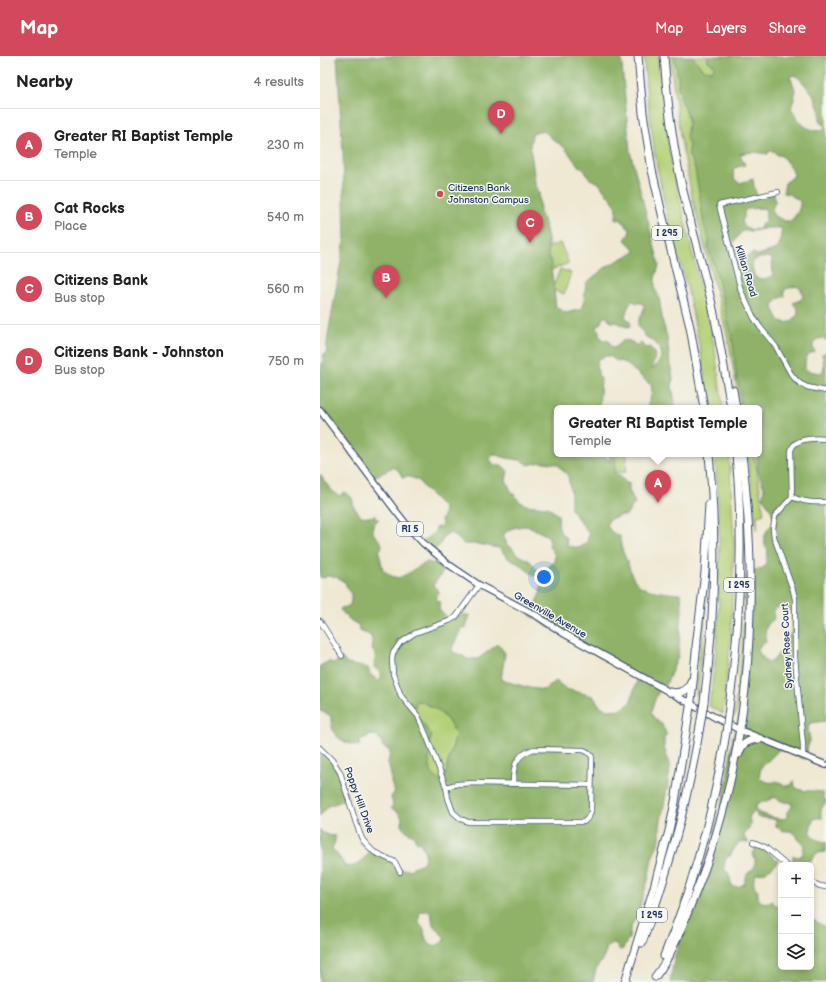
<!DOCTYPE html>
<meta charset="utf-8">
<style>
body{margin:0;font-family:"Balsamiq Sans",sans-serif;background:#f2f2f2;color:#222}
.controls{position:absolute;right:12px;bottom:12px;display:grid;overflow:hidden;border-radius:6px;box-shadow:0 2px 6px #0003}
.controls button{width:36px;height:36px;display:grid;place-items:center;padding:0;border:0;border-bottom:1px solid #e0e0e0;background:#fff;color:#222;font:20px sans-serif}
.you{position:absolute;left:224px;top:521px;width:14px;height:14px;margin:-10px;border:3px solid #fff;border-radius:50%;background:#1a73e8;box-shadow:0 0 0 6px #1a73e833}
.badge{display:grid;place-items:center;width:26px;height:26px;border-radius:50%;background:#d1495b;color:#fff;font-size:13px;font-weight:700}
.pin{position:absolute;translate:-50% -33px;filter:drop-shadow(0 1px 2px #0008)}
.pin::after{content:'';position:absolute;top:21px;width:14px;height:12px;background:inherit;clip-path:polygon(0 0,100% 0,50% 100%)}
.popup{position:absolute;left:234px;top:349px;width:208px;height:52px;box-sizing:border-box;display:grid;place-content:center;border-radius:6px;background:#fff;filter:drop-shadow(0 1px 3px #0005);font-size:13px;white-space:nowrap;color:#767676}
.popup b{font-size:15px;color:#222}
.popup::after{content:'';position:absolute;left:50%;top:100%;margin-left:-8px;border:8px solid transparent;border-top-color:#fff}
.list{margin:0;padding:0;list-style:none}
h2{display:flex;justify-content:space-between;align-items:center;height:52px;margin:0;padding:0 16px;font-size:17px}
h2 small{font-size:13px;font-weight:400;color:#767676}
.list li{display:grid;grid-template-columns:26px 1fr auto;gap:12px;align-items:center;box-sizing:border-box;height:72px;padding:0 16px;border-top:1px solid #e0e0e0}
.list b{display:block;font-size:15px;white-space:nowrap}
.list p{margin:0;font-size:13px;white-space:nowrap;color:#767676}
.list em{font-size:13px;font-style:normal;color:#767676}
.icon{flex:none;width:22px;height:22px;fill:none;stroke:currentColor;stroke-width:2;stroke-linecap:round;stroke-linejoin:round}
.map{position:relative;flex:none;width:506px;height:926px;overflow:hidden}
header{display:flex;align-items:center;gap:24px;box-sizing:border-box;height:56px;padding:0 20px;background:#d1495b;color:#fff}
header strong{font-size:19px}
nav{display:flex;gap:22px;margin-inline-start:auto;font-size:14px}
main{display:flex}
aside{flex:1;background:#fff}
.map>svg:first-child{display:block}
</style>
<header>
<strong>Map</strong>
<nav><a>Map</a><a>Layers</a><a>Share</a></nav>
</header>
<main>
<aside>
<h2>Nearby<small>4 results</small></h2>
<ul class="list">
<li><span class="badge">A</span><div><b>Greater RI Baptist Temple</b><p>Temple</p></div><em>230 m</em></li>
<li><span class="badge">B</span><div><b>Cat Rocks</b><p>Place</p></div><em>540 m</em></li>
<li><span class="badge">C</span><div><b>Citizens Bank</b><p>Bus stop</p></div><em>560 m</em></li>
<li><span class="badge">D</span><div><b>Citizens Bank - Johnston</b><p>Bus stop</p></div><em>750 m</em></li>
</ul>
</aside>
<div class="map">
<svg width="506" height="926" viewBox="0 0 506 926">
<rect width="100%" height="100%" fill="#f6f6f2"/>
<filter id="ink" filterUnits="userSpaceOnUse"><feTurbulence type="fractalNoise" baseFrequency=".025" numOctaves="2"/><feDisplacementMap in="SourceGraphic" scale="8" xChannelSelector="R" yChannelSelector="G"/><feConvolveMatrix kernelMatrix="1 2 1 2 8 2 1 2 1" color-interpolation-filters="sRGB"/></filter>
<filter id="wash" filterUnits="userSpaceOnUse"><feTurbulence type="fractalNoise" baseFrequency=".012" numOctaves="4" result="noise"/><feDisplacementMap in="SourceGraphic" scale="16" xChannelSelector="R" yChannelSelector="G"/><feGaussianBlur stdDeviation="0.9" result="paint"/><feColorMatrix in="noise" values="0 0 0 0 0 0 0 0 0 0 0 0 0 0 0 0 0 1.4 0 .05"/><feComposite in="paint" operator="in"/></filter>
<g filter="url(#wash)">
<rect width="100%" height="100%" fill="#efe8d2"/>
<!-- green -->
<g fill="#b4d077" stroke="#68806a">
<polygon points="324,0 338,0 344,59 352,111 394,288 403,352 390,352 380,293 367,231 347,159 335,101 326,29"/>
<polygon points="352,0 358,0 359,23 415,278 427,352 420,352 409,287 372,140 360,79 351,10"/>
<polygon points="372,0 388,0 388,5 395,10 393,15 383,14"/>
<polygon points="240,187 249,207 231,214 221,194"/>
<polygon points="240,213 251,217 244,238 232,234"/>
<polygon points="296,398 307,398 306,416 295,416"/>
<path d="M395,398H409L414,486L411,579L403,658L389,650C392,627 396,604 397,581C401,520 400,459 395,398Z"/>
<polygon points="427,398 434,398 444,458 437,460 437,475"/>
<polygon points="387,517 383,590 377,641 376,631"/>
<path d="M426,519C430,565 424,610 418,655L414,661L422,593Z"/>
<path d="M96,645C101,645 103,646 108,649C122,656 129,664 136,679L128,706L125,723L119,724L111,716L109,705L111,679L94,655Z"/>
</g>
<!-- forest -->
<g fill="#8fb268" stroke="#557063" fill-rule="evenodd">
<path d="M17,0H301L310,95L338,204L339,210L335,222V233L339,241L343,267L347,281L350,308L353,322L352,331L356,352H329L327,351C329,344 334,337 331,329L309,310L303,306L295,304L290,300H286L278,303L276,311L278,315V319L280,321L281,324L279,352H237V398H282L285,399L288,405L289,406L290,398H294V417L299,419L306,427H309V434L315,447C310,451 310,457 305,460L301,459L290,463L287,467C288,474 293,478 300,480C300,490 304,499 308,507C310,514 312,522 317,527C324,536 350,537 361,538L362,554L358,601L343,635L340,634C335,641 333,649 331,657L334,662L341,667L346,677V680L344,682V691L350,712L349,721L348,722V728L340,770V783L332,802L328,824L318,856L310,873L309,882L303,893L300,894L297,890L294,888H290L287,891L284,901L276,913L273,926H0V773L1,776L8,779L15,780V785L12,793L20,802L25,810C38,813 44,802 51,794L76,807L79,813L90,814L93,811L103,807C107,798 105,789 96,785L94,780C83,771 82,777 82,762L78,756L71,752L73,749L71,741L75,736L71,727V719L68,706L70,698L69,694L63,691L59,682L56,679C49,679 39,682 39,690C30,689 15,683 13,674C11,670 11,665 11,661L8,658L0,655V610L9,605L14,608L21,601L27,608L48,612L50,618L58,625C66,621 58,615 54,611C55,605 57,598 52,594L53,587L51,581L48,578L44,577L40,575L38,569L30,564L20,554L21,552C32,551 31,547 31,538L26,531V527L16,521L7,520L4,522L0,521V418C4,425 11,436 20,440L25,436L31,441L33,445V450L41,460L50,461L55,459V463H59L53,468V477L61,486L62,490L59,496L63,514L71,520L78,522L89,517L99,510L108,506L127,511L113,529L119,536L116,539L117,544L120,546L119,554L128,562L141,559H150L146,572H143L141,574L132,592L133,596L145,601L146,603H158L178,588L185,597L181,624L210,632L224,634L236,625L246,633L273,640L280,650L288,654L302,653L310,647L318,622L271,596L210,559L220,538L222,526L199,508L189,503L179,492L157,488H144L135,480L130,477C124,479 123,482 121,487C119,490 116,493 114,495L103,485L115,476L116,471L120,472L122,468L121,464L123,461L124,452L105,433L98,424L87,420L83,422C80,417 77,410 71,412C68,413 67,415 65,416C60,418 57,419 53,422L0,353V318L4,298H6L8,279L10,268L25,182L23,99ZM217,75H220L225,76L235,85L244,91L249,97L256,107L265,115L270,123L279,127L287,139L291,141L292,144L297,151L296,161V164H298L300,163L301,164L310,174L309,178L305,184L316,195L286,211L266,227L264,244L261,253L246,257L236,251L230,202L228,198V183L225,169V167L220,158L219,136L215,127L210,88L212,79ZM312,245H314L316,247H321L324,249C325,257 317,262 318,270C319,274 319,272 322,275C323,276 324,278 325,280C327,282 331,283 333,285C339,289 344,298 340,304C338,307 335,309 334,312H331C335,301 340,301 330,291L325,292L321,287C320,287 319,288 318,289C315,290 315,288 312,286C306,283 301,284 298,290L295,291L290,290V286L287,284H282L281,281L279,279V275L277,272V270L281,267L283,261H286L291,266H297L300,269L308,271L310,270V266L305,260L308,251ZM173,398L186,402L200,404L209,409C216,407 223,405 230,407C233,407 235,408 237,408L248,420L251,438V453L269,478L267,486L262,489L260,492L247,490L246,482C237,476 239,468 238,459L228,451L206,449L199,445L191,435L186,424L188,415L184,411L173,408L170,403ZM205,470L211,471L216,474L228,480L230,485L229,490L235,499L234,507L229,510V512L225,519L216,513L210,505L196,498L192,492L187,489L185,483L183,481C186,472 196,471 205,470ZM96,645C101,645 104,646 108,649C122,656 129,664 136,679L128,706L125,723L119,724L111,716L109,705L111,679L94,655ZM103,855L111,856L113,869L125,882L123,886C121,887 117,890 114,890C107,890 104,879 104,873C98,868 98,864 100,856Z"/>
<path d="M354,0H372L383,14L392,15L395,10L388,5V0H506V285L504,282L497,283C492,288 492,290 495,296C486,297 485,304 485,312L488,315L501,317C506,312 503,307 503,300L501,299L506,296V665L490,667C486,673 490,679 490,685C487,690 487,698 485,703L460,693C453,699 449,705 441,711L439,722C446,726 450,728 457,725C463,730 470,733 474,725L475,731C481,735 487,735 493,735C496,735 500,736 503,737L504,743L506,744V746L501,753V760L503,762H495C486,775 491,784 506,786V796L497,797L490,805V809H468L473,803V800L480,801L483,797L484,789L478,783C477,777 470,774 464,775L456,771V766L454,763L437,761V758L434,756L431,758L429,762L431,769L425,777L424,781L429,787L419,786L416,790L410,800C405,801 405,806 404,810L405,815L408,816L412,830L418,831L424,828L427,818L431,815L435,810V803L433,798L437,790L443,792L458,805L452,812L449,813L446,816L436,818C433,823 432,830 438,834C437,845 441,849 452,845L455,849L461,850V911H491V863L506,871V926H350L355,899L360,886L367,863L373,854L406,731L413,680L417,671L422,646L431,514H437L445,511L448,494L445,489L444,483L446,476L452,468L454,463L451,454L443,442L444,432L438,415L437,398H439V352H422L420,343V333L417,324L413,287L395,212L388,192L389,184L384,170L375,112L369,100V90L366,81L369,64L367,58L360,41L361,36L358,32V21ZM473,19L478,21L493,38L500,56V64L505,71L504,73C486,78 479,65 471,52C476,38 477,35 470,21ZM449,95H454L457,99L462,100L473,115L474,120L465,127L463,137L469,138L480,145C481,153 476,160 470,165H465L453,159L452,153L455,146L454,138L437,140L434,131L433,123L420,127L415,124L413,117L414,112L425,109L420,98L433,96L448,98ZM443,152L446,155V165L442,168L440,173C432,175 429,173 423,169L422,165L424,161V156L427,153ZM447,172H462L459,191C451,196 446,196 438,199L432,197L426,201L420,200L413,187L422,175H433ZM449,201L452,204L453,218C448,224 441,224 435,221C434,217 433,214 432,211C430,201 443,202 449,201ZM476,230L481,233L483,241L480,244L473,247L478,253V258L472,265L467,267C457,264 460,265 455,256C453,251 454,255 453,249L460,242L465,240L464,235L466,233ZM458,551H464L468,553L472,558L473,571L472,576L467,581L466,591L459,597L453,605L447,607L438,595L439,591L446,586C445,574 444,570 454,563C453,557 453,555 458,551ZM454,741C457,742 460,745 464,746C467,747 469,746 472,747V751L467,756V762C458,765 448,759 439,757L436,752L437,747L445,746Z"/>
<path d="M0,694L12,706L21,720L28,743L8,750C7,754 2,756 0,760Z"/>
</g>
</g>
<g filter="url(#ink)">
<g fill="none" stroke-linecap="round" stroke-linejoin="round">
<!-- minor casing -->
<g stroke="#3b4b6f" stroke-width="6">
<g id="minor">
<polyline points="458,136 399,149 421,235 434,262 440,271 456,291 471,318 477,325 481,328 487,331 506,335"/>
<path d="M472,441C483,446 494,447 506,446"/>
<path d="M159,529L136,561L129,565L95,577L80,587L73,597L72,604L73,618L81,640L98,660L107,681L126,731L128,742L133,756L141,763L148,766H264C268,762 270,760 271,755L272,701C270,697 267,695 263,694L214,693C195,699 193,710 193,728"/>
<polyline points="0,565 22,600"/>
<polyline points="0,692 12,704 20,716 36,767 42,783 47,789 54,796 75,806 80,816"/>
<path d="M483,700V689L475,601V543L473,534L454,481L453,473L455,460L472,441L471,395C471,394 473,389 474,389C480,382 497,382 506,383"/>
<polyline points="126,731 137,728 154,727 271,729"/>
<polyline points="433,786 445,791 466,809"/>
<polyline points="491,826 500,830 506,831"/>
</g>
</g>
<!-- major casing -->
<g stroke="#3b4b6f" stroke-width="8">
<polyline id="major" points="0,354 75,454 90,473 104,488 128,508 159,529 217,560 243,577 398,663 420,674 506,709"/>
</g>
<!-- highway casing -->
<g stroke="#3b4b6f" stroke-width="9">
<g id="highway">
<polyline points="318,0 323,57 332,114 342,158 370,271 384,352"/>
<path d="M344,0C347,42 352,85 361,126C370,166 381,205 391,244C399,280 405,316 411,352"/>
<polyline points="413,334 416,352"/>
<polyline points="376,591 385,516 389,448"/>
<path d="M349,636C359,638 368,636 371,625"/>
<path d="M384,646C395,564 397,481 389,398"/>
<path d="M408,660C420,573 424,485 416,398"/>
<path d="M419,698C422,686 429,684 440,683"/>
<path d="M322,887C349,815 369,740 381,664"/>
<path d="M344,900C373,829 394,753 406,677"/>
<path d="M335,921C352,899 361,873 371,848C431,707 440,548 422,398"/>
<polyline points="305,926 334,831 349,775 355,746 371,645 377,587"/>
</g>
</g>
<!-- minor -->
<use href="#minor" stroke="#fff" stroke-width="4.5"/>
<!-- major -->
<use href="#major" stroke="#fff" stroke-width="5.5"/>
<!-- highway -->
<use href="#highway" stroke="#fff" stroke-width="7"/>
<!-- highway-bridge casing -->
<g stroke="#3b4b6f" stroke-width="9" stroke-linecap="butt">
<g id="highway-bridge">
<polyline points="381,664 384,646"/>
<polyline points="406,677 408,660"/>
</g>
</g>
<!-- highway-bridge -->
<use href="#highway-bridge" stroke="#fff" stroke-width="7"/>
</g>
</g>
<!-- markers -->
<circle fill="#d1495b" stroke="#f6f6f2" stroke-width="1.5" cx="120" cy="138" r="4"/>
<g text-anchor="middle" dominant-baseline="central" stroke-width="3" stroke-linejoin="round" paint-order="stroke">
<!-- shield labels -->
<g fill="#f6f6f2" stroke="#5d6b8a" stroke-width="1">
<rect x="332" y="170" width="30" height="14" rx="3"/>
<rect x="77" y="466" width="26" height="14" rx="3"/>
<rect x="404" y="522" width="30" height="14" rx="3"/>
<rect x="317" y="852" width="30" height="14" rx="3"/>
</g>
<g font-size="9" font-weight="bold" fill="#1b2f5e">
<text x="347" y="177">I 295</text>
<text x="90" y="473">RI 5</text>
<text x="419" y="529">I 295</text>
<text x="332" y="859">I 295</text>
</g>
<!-- poi labels -->
<g font-size="10" fill="#1b2f5e" stroke="#f6f6f2" text-anchor="start">
<text x="128" y="132">Citizens Bank<tspan x="128" dy="12">Johnston Campus</tspan></text>
</g>
<!-- street labels -->
<g font-size="10" fill="#1b2f5e" stroke="#f6f6f2">
<text transform="translate(426 215) rotate(73)">Killian Road</text>
<text transform="translate(230 559) rotate(30)">Greenville Avenue</text>
<text transform="translate(467 590) rotate(-93)">Sydney Rose Court</text>
<text transform="translate(39 744) rotate(70)">Poppy Hill Drive</text>
</g>
</g>
</svg>
<div class="controls">
<button>+</button>
<button>−</button>
<button><svg class="icon" aria-label="layers" viewBox="0 0 24 24"><path d="M12 4l9 5-9 5-9-5zM3 14l9 5 9-5"/></svg></button>
</div>
<div class="you"></div>
<div class="pin badge" style="left:338px;top:447px">A</div>
<div class="popup"><b>Greater RI Baptist Temple</b>Temple</div>
<div class="pin badge" style="left:66px;top:242px">B</div>
<div class="pin badge" style="left:210px;top:187px">C</div>
<div class="pin badge" style="left:181px;top:78px">D</div>
</div>
</main>
